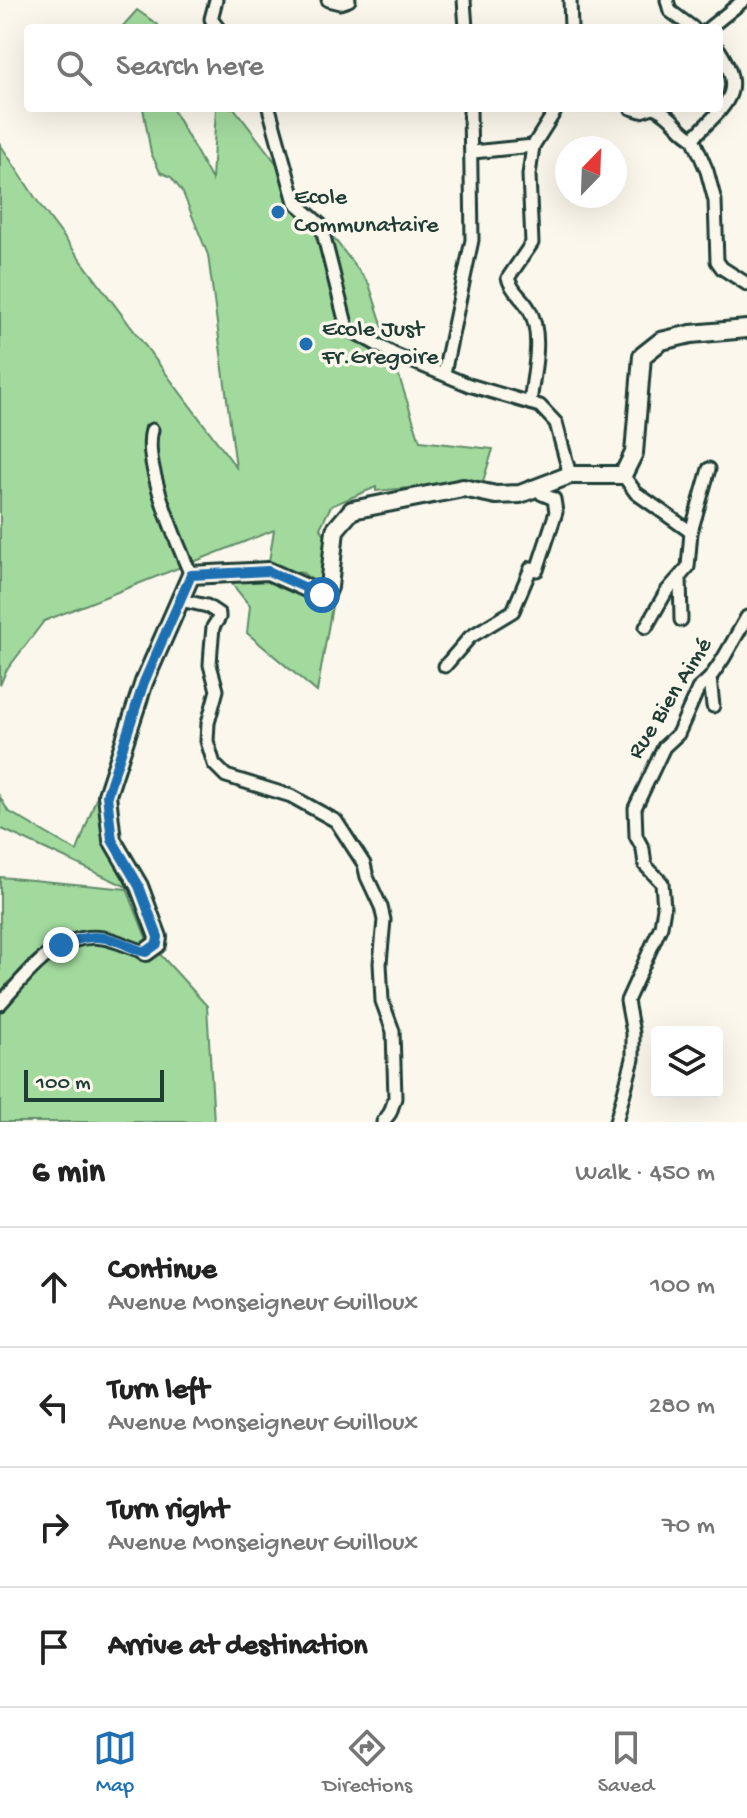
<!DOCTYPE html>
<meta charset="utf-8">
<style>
body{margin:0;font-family:"Gochi Hand",sans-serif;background:#f6f6f6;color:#222}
.controls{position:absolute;right:24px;bottom:24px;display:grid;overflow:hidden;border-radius:8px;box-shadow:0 8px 32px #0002}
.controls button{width:72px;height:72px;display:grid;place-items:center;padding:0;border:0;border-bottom:2px solid #e0e0e0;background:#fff;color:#222;font:40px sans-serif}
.compass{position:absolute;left:555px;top:136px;width:72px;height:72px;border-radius:50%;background:#fff;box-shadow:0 8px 32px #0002;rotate:23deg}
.scale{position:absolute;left:24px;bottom:20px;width:140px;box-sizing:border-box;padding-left:8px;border:4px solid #1f3d34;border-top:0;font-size:22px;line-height:28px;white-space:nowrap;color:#1f3d34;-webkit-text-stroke:6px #fbf7ec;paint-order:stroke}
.stop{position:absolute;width:24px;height:24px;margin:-18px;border:6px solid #1f6fb2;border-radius:50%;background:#fff}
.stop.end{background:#1f6fb2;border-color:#fff;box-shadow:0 2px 8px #0008}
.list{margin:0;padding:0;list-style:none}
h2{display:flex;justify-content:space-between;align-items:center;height:104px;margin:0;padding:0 32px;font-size:34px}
h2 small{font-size:26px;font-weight:400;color:#767676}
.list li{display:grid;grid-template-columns:52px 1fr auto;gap:24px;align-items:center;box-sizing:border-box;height:120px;padding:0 32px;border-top:2px solid #e0e0e0}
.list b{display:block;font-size:30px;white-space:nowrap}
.list p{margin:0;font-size:26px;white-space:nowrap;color:#767676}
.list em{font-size:26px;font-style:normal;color:#767676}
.icon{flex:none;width:44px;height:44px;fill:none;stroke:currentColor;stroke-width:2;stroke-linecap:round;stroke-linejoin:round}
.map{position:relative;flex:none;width:747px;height:1122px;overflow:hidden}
.search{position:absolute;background:#fff;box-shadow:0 8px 32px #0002;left:24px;right:24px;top:24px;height:88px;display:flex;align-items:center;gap:20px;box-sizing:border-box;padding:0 28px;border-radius:8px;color:#767676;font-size:30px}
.sheet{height:584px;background:#fff}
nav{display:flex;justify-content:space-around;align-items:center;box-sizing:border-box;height:112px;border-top:2px solid #e0e0e0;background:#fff;font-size:22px;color:#767676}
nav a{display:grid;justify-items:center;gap:4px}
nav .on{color:#1f6fb2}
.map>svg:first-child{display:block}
</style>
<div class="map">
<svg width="747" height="1122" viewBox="0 0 747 1122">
<rect width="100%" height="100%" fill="#fbf7ec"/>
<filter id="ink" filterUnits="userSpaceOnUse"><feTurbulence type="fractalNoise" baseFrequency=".0125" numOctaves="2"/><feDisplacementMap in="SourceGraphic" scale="16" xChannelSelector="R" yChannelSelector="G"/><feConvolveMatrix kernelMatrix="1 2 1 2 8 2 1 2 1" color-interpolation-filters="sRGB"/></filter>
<g filter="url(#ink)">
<!-- green -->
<g fill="#a2da9e" stroke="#608c69" stroke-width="2">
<polygon points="137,10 158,25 155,28 121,28"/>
<polygon points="143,108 172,108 212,180 216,108 234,108 369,284 420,441 493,449 483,481 376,491 376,487 331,506 320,528 329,540 323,583 319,586 303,573 268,568 274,530 44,621 6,671 0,685 0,144 42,208 236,467 208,255 183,193 171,177 160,172 151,153"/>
<polygon points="266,574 332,606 317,692 247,633 250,606 228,579"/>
<polygon points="123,724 106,837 127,887 0,828 0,797 8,811 77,851"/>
<polygon points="0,877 127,889 147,940 207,1006 214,1122 0,1122"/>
</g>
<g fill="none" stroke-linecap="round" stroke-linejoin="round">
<!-- street casing -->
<g stroke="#1f3d34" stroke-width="17">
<g id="street">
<polyline points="216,0 211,19 218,28"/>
<polyline points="328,0 340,3 349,0"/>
<polyline points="464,0 466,28"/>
<polyline points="570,0 571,28"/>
<polyline points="667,0 670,11 693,28"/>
<polyline points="709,28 744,0"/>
<path d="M719,50C747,93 725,105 693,138L707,171L715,201L717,261L722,268L747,284"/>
<polyline points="269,108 295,202 321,225 347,328 394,354 469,385 540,406 556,423 570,475"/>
<polyline points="631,108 641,111 650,108"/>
<path d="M656,108C675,117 678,131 693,138"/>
<polyline points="473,152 533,146 557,108"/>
<polyline points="444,373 472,240 470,108"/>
<path d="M530,403C533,375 544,335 529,309C522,297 512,292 508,278L532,243L529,175L533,146"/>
<path d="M152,430C142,462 177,543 191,575"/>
<polyline points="623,475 636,493 691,532 688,567 666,592 646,627"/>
<polyline points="691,532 709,469"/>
<polyline points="680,577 681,620"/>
<polyline points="180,600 207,606 219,614 219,618 213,627 211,649 210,665 217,690 208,723 207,741 214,764 226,776 291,796 336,821 364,864 367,877 381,907 384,920 380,963 382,1001 393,1031 395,1098 390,1113 383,1122"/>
<polyline points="445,666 470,637 513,611 531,568 537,570 556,512 554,499 542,494 542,485"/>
<polyline points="710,678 713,706"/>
<path d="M0,1004C27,974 58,931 103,938C118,940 131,949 146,952"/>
<polyline points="616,1122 633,1059 633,1033 627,1001 661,926 664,908 662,883 645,865 643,849 636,836 635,808 664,747 678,734 698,689 710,678 723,659 747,617"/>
</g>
</g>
<!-- secondary casing -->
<g stroke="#1f3d34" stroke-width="22">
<polyline id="secondary" points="146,952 157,944 158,937 139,886 112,840 107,795 144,682 191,575 268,571 322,595 327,592 329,587 335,530 352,510 463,488 496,495 520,494 570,475 623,475 634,453 642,356 661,341 691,334 747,329"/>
</g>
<!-- street -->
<use href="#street" stroke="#fbf7ec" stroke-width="11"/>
<!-- secondary -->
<use href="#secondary" stroke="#fbf7ec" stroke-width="16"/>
</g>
</g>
<g fill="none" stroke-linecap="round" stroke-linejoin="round" filter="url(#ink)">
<!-- route -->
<path stroke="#1f6fb2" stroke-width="10" d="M61,945C79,938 95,934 114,940C125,943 134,950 146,952L157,944L158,937L139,886L112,840L107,795L144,682L191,575L268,571L322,595"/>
</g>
<!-- markers -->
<g fill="#1f6fb2" stroke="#fbf7ec" stroke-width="3">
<circle cx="278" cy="212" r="8"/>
<circle cx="306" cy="344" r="8"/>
</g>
<g text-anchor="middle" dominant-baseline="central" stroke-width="7" stroke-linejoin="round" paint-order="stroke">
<!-- poi labels -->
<g font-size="24" fill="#1f3d34" stroke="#fbf7ec" text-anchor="start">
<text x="294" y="198">Ecole<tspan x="294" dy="28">Communataire</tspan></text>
<text x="322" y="330">Ecole Just<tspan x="322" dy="28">Fr.Gregoire</tspan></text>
</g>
<!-- street labels -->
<g font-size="24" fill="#1f3d34" stroke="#fbf7ec">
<text transform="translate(671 699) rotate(-58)">Rue Bien Aimé</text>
</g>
</g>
</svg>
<div class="controls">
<button><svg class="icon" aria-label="layers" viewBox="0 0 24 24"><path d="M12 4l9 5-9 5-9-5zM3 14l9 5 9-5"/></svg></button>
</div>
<svg class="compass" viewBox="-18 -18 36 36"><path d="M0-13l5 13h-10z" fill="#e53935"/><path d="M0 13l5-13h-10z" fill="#767676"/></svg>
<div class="scale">100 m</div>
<div class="stop" style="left:322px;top:595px"></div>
<div class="stop end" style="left:61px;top:945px"></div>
<div class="search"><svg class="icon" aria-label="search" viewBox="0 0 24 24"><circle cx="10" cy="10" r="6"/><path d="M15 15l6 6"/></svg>Search here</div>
</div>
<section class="sheet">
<h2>6 min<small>Walk · 450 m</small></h2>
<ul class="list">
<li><svg class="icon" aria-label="ahead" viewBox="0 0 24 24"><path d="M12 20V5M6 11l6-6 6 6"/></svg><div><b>Continue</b><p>Avenue Monseigneur Guilloux</p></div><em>100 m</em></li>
<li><svg class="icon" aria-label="left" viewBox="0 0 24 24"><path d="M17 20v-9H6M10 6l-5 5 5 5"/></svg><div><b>Turn left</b><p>Avenue Monseigneur Guilloux</p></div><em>280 m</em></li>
<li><svg class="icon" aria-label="right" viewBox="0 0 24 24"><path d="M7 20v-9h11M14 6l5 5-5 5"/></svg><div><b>Turn right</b><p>Avenue Monseigneur Guilloux</p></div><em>70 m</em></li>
<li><svg class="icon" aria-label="arrive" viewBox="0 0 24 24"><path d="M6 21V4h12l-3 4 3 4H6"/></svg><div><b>Arrive at destination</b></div></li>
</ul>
</section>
<nav>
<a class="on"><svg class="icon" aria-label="map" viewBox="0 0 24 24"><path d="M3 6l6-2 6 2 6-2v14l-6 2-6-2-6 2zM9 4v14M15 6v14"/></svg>Map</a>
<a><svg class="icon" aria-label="directions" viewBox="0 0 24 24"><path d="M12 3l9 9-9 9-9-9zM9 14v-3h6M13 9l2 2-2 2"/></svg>Directions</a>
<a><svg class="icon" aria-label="saved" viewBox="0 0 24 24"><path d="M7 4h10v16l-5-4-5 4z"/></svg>Saved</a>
</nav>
